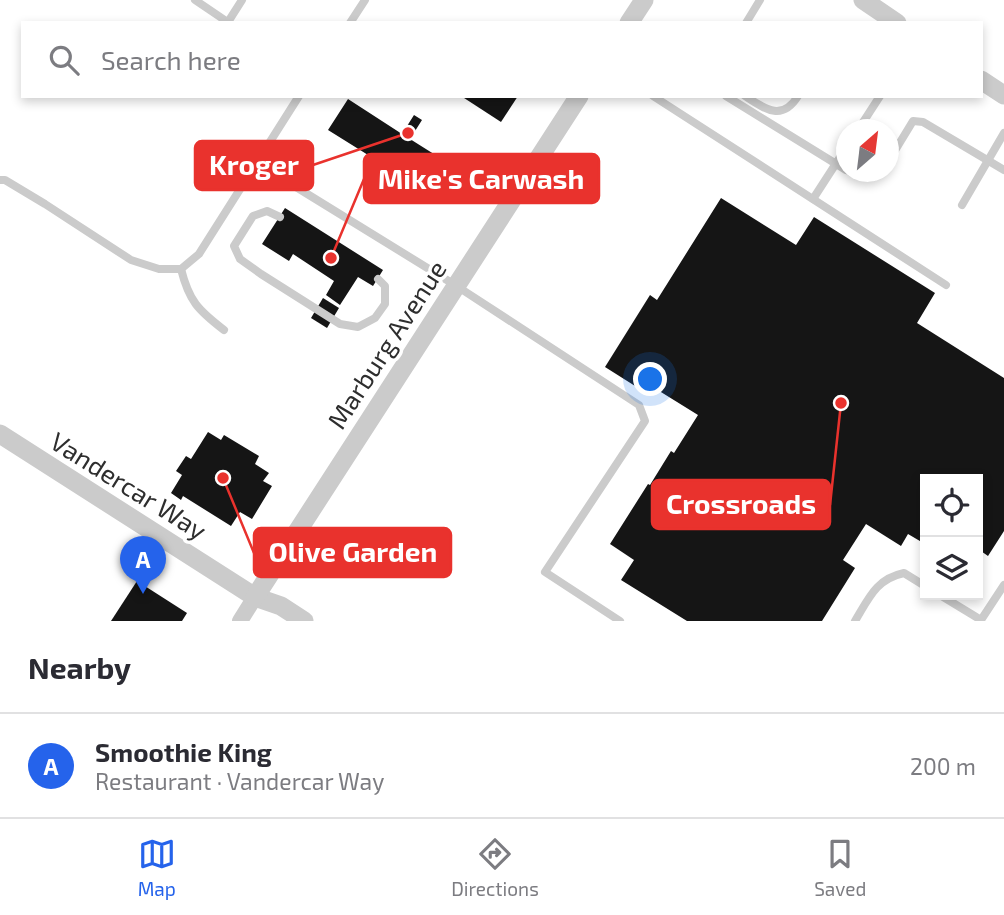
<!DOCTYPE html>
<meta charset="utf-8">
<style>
body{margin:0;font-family:"Exo 2",sans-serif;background:#f7f7f7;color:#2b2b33}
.controls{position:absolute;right:21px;bottom:21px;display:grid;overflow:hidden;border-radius:0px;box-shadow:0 4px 10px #0003}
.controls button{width:63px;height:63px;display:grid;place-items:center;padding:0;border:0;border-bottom:2px solid #e1e1e2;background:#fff;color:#2b2b33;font:35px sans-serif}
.compass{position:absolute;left:836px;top:119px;width:63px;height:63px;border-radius:50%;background:#fff;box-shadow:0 4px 10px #0003;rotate:28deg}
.you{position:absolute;left:651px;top:380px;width:24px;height:24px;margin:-18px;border:5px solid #fff;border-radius:50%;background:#1a73e8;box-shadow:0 0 0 10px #1a73e833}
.badge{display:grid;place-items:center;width:46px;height:46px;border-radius:50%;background:#2563eb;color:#fff;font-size:23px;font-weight:700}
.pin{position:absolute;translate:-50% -58px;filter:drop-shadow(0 2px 4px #0008)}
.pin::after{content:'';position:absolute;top:37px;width:24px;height:21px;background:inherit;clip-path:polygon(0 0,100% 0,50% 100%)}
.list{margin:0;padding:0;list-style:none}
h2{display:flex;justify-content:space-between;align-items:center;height:91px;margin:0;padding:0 28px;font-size:30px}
h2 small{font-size:23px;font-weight:400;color:#7c7c81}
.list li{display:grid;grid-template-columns:46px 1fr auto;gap:21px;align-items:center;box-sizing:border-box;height:105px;padding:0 28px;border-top:2px solid #e1e1e2}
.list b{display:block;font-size:26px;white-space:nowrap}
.list p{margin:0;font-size:23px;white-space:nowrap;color:#7c7c81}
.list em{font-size:23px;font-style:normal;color:#7c7c81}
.icon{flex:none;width:38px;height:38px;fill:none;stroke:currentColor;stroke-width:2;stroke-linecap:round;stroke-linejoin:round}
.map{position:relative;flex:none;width:1004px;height:621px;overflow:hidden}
.search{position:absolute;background:#fff;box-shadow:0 4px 10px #0003;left:21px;right:21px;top:21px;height:77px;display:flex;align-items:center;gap:18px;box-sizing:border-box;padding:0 24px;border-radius:0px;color:#7c7c81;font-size:26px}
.sheet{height:196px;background:#fff}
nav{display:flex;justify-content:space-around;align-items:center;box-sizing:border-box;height:98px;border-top:2px solid #e1e1e2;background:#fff;font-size:19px;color:#7c7c81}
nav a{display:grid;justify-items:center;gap:4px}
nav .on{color:#2563eb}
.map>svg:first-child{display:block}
</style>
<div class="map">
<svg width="1004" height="621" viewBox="0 0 1004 621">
<rect width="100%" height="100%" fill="#fff"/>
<!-- building -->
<g fill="#151515">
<polygon points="461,96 518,96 501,122"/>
<polygon points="348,99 402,134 414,115 422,120 410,139 464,173 445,203 328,130"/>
<polygon points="721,198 796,245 814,217 935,293 917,323 1004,378 1004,531 988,556 978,549 978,479 925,479 925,544 908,534 901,546 866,524 843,560 855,568 822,621 687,621 621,580 634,560 610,544 648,484 650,485 671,451 674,453 698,415 648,384 643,391 605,367 650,295 657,300"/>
<polygon points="285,208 383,270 373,286 358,277 340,305 326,295 334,281 293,254 289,261 262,244"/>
<polygon points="323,298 339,308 327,328 311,318"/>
<polygon points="208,432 221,440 224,435 259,456 255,464 269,473 263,481 272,486 252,519 240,512 231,526 183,496 181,500 171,493 182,475 176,471 186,456 191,459"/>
<polygon points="137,581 187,613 182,621 111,621"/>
</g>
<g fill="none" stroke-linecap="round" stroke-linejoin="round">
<!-- service -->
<g stroke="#cbcbcb" stroke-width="8">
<polyline points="195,0 229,23"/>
<polyline points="228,22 242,0"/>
<polyline points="350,23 365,0"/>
<polyline points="746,23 760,0"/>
<polyline points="653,96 946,285"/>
<polyline points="726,96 846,170"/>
<path d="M745,96C765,109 782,122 798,96"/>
<polyline points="858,130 880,96"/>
<polyline points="888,162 913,121 923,122 1004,170"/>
<polyline points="257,163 455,285 639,405 645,421 545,572 620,621"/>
<path d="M850,172C860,177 872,182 880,172"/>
<polyline points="0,180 5,180 45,204 131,260 159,269 181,269 199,254 299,96"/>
<polyline points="813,199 846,148"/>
<polyline points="962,205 1004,133"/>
<polyline points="280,217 267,211 253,216 234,246 240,259 261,274 340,324 358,327 375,318 385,304 385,286 378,279"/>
<path d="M181,269C189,301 198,310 224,330"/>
<polyline points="940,595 981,620 1004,585"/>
<path d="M855,621C869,598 876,579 904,573L925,586"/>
</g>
<!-- minor -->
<polyline stroke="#cbcbcb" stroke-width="16" points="240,621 255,597"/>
<!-- tertiary -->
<g stroke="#cbcbcb" stroke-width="19">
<polyline points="863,0 897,23"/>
<polyline points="629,23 644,0"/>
<polyline points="981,80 1004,95"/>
<polyline points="0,434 255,597 281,606 304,621"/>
<polyline points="255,597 579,96"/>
</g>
</g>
<g text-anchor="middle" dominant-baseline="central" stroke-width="7" stroke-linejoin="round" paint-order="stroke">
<!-- street labels -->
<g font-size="26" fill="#2e2e2e" stroke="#fff">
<text transform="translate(386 344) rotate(-57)">Marburg Avenue</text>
<text transform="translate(129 485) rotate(32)">Vandercar Way</text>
</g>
</g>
<!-- callouts -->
<path fill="none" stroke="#e9322d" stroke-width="2.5" d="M408 133L313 165M331 258L364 179M841 403L830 505M223 478L254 553"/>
<g fill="#e9322d" stroke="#fff" stroke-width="2.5">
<circle cx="408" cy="133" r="7"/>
<circle cx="331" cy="258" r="7"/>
<circle cx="841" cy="403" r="7"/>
<circle cx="223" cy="478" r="7"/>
</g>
<g fill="#e9322d" stroke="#e9322d" stroke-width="2.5">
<rect x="195" y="141" width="118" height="49" rx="7"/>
<rect x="364" y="154" width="235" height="49" rx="7"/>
<rect x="652" y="480" width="178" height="49" rx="7"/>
<rect x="254" y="528" width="197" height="49" rx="7"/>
</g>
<g font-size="28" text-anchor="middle" font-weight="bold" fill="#fff">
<text x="254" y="175">Kroger</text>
<text x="481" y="189">Mike's Carwash</text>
<text x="741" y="514">Crossroads</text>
<text x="353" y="562">Olive Garden</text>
</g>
</svg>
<div class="controls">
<button><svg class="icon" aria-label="locate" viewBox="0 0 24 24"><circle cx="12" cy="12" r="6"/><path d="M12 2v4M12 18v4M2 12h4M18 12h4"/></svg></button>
<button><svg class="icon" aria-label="layers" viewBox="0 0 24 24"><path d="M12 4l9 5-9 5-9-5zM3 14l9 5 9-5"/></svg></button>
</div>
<svg class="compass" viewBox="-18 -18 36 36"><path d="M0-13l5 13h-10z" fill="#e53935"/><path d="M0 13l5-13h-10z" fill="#7c7c81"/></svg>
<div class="you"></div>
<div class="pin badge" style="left:143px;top:594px">A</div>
<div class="search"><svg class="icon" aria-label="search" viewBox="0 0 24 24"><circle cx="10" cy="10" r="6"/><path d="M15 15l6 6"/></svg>Search here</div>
</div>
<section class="sheet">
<h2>Nearby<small></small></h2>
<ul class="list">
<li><span class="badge">A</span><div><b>Smoothie King</b><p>Restaurant · Vandercar Way</p></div><em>200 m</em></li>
</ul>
</section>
<nav>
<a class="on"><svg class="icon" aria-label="map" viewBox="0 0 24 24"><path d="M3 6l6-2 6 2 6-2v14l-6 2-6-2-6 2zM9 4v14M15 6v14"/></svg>Map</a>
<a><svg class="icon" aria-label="directions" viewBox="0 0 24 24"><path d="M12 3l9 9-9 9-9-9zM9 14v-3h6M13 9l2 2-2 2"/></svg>Directions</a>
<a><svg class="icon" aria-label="saved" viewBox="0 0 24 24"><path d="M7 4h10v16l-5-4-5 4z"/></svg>Saved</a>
</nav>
